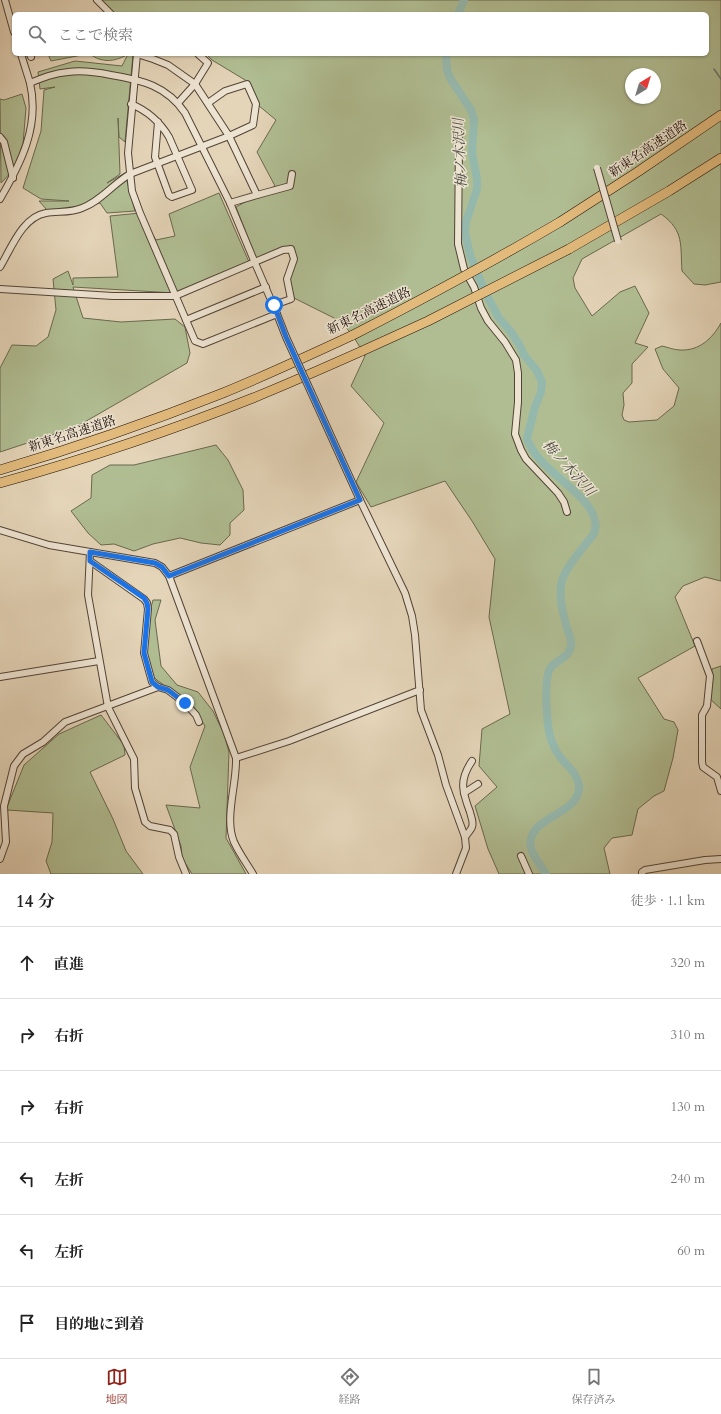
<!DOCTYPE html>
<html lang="ja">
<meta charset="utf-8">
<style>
body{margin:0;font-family:Cardo,"Noto Serif JP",serif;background:#f2f2f2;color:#222}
.compass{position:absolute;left:625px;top:68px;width:36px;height:36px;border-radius:50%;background:#fff;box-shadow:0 1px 3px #0004;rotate:38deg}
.stop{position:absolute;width:12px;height:12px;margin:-9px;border:3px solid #1a73e8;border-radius:50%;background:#fff}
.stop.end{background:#1a73e8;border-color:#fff;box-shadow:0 1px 4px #0008}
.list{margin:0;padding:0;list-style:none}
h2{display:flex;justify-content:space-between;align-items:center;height:52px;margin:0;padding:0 16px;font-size:17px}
h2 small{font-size:13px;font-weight:400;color:#767676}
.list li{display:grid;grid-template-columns:26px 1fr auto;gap:12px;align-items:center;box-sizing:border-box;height:72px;padding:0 16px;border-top:1px solid #e0e0e0}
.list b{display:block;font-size:15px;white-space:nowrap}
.list em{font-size:13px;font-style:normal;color:#767676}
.icon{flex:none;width:22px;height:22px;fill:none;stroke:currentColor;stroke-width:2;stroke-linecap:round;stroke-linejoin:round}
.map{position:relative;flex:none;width:721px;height:874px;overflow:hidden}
.search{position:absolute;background:#fff;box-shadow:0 1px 3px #0004;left:12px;right:12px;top:12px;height:44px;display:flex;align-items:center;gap:10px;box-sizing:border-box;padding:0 14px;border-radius:6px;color:#767676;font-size:15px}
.sheet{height:484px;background:#fff}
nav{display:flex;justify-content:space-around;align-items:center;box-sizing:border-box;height:56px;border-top:1px solid #e0e0e0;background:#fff;font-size:11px;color:#767676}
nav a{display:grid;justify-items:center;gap:2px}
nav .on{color:#8f2418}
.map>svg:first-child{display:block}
</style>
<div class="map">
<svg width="721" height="874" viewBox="0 0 721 874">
<rect width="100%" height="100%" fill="#e4d4b8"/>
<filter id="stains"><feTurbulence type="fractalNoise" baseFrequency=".005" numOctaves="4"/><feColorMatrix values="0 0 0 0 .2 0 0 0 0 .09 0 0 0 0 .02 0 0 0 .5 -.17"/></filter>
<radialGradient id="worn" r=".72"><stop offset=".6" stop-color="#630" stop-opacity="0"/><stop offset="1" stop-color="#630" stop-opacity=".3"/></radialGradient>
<!-- green -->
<g fill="#b0bd92" stroke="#69684e" fill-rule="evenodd">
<path d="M101,0H721V282L705,285L694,284L682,271C680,246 685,231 661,214L582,259L573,278L575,288L592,316L620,292L635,286L649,313L635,343L648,347L632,364V383L623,393L624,405L622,415L624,420L629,422L657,420L674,406L679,388L663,369L655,349L662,346C667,347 674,350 680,350C699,351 712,339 721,323V581L705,577L683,586L675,597L695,646L638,678L664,719L674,722L678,730L673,758L664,791L654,796L638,809L632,835L612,838L604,848L610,874H499L488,849L475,806L497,787L479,766L482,729L510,714L489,617L495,559L472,521L445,481L371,507L356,482L384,423L351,386L365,356L355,339L342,322L294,298L286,278L294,259L290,248L256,258L236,207L275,186L257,152L276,120L258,105L250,83L212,60L206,54H707V14H115ZM631,74H655V98H631Z"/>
<polygon points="48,54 87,54 51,61"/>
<path d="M87,54H125V56C116,60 109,62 99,59C95,58 93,55 87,54Z"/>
<polygon points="128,54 133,54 125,142 119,137 118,118 120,174 107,183 125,173 135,211 107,213 100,203 75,209 47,210 39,201 69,201 41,199 23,188 41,131 44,90 55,87 40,89 38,72 75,61 122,66"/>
<polygon points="22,94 26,108 23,144 14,169 1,183 0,99 4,100"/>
<polygon points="219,193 249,262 175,293 73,287 83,318 121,322 175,319 185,327 190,353 187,363 76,427 0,452 0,368 12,345 36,346 48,337 56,310 53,279 68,271 73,285 73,278 118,277 110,216 140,213 156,240 175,236 169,214"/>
<polygon points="216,445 228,460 243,490 244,510 230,523 230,535 220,545 201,543 180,538 153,544 134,551 114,544 101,545 88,533 71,511 91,498 92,475 110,465 134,465"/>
<polygon points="153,600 161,600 155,620 161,666 177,685 198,692 213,711 224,734 229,752 226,838 246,874 192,874 182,858 181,846 166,805 200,808 190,767 205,726 192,706 157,680 146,670 149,615"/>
<polygon points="721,666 721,709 709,698 712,669"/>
<polygon points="101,715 124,745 125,755 90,772 113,819 126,851 143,874 51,874 46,861 52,842 53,813 7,810 7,807 24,765 59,734"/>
</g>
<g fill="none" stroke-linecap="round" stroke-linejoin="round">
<!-- stream -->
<polyline stroke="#67766c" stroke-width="1.5" points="714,69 721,79"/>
<!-- river -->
<g stroke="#95b8ad" stroke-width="8">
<polyline points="458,14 464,0"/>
<path d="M446,54L447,70L450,78L471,110L474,120L472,153L477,179V189L466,222L465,232L470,255L486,294L499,318L511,332L519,344L524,355L537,371L542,382L541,392L535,407L527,438L528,441C540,472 589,492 595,521C596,525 596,529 594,533C592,537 588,541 585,545C577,555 566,568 562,580C558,596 563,614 567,628C569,633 571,638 571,643C571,658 559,658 551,667C543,677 547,723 550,736C552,743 556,752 561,758C567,766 577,773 579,785C582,816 524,816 531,848C533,856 541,866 546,874"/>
</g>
<!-- minor casing -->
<g stroke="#524336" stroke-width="8">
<g id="minor">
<polyline points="5,0 14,32"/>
<polyline points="97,0 111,14"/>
<polyline points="30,54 31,57"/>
<polyline points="137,54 128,153 132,191 140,213 195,341 203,344 277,314"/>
<polyline points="137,54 153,59 168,65 195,84 229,136 257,195 230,203"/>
<path d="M30,83C42,78 54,73 68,72C83,70 96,72 111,75C142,80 167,86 185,113L230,203L255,263L277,314L286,337"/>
<polyline points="178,103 195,84 208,63 198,54"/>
<path d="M131,104C148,111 160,122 169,137L192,190L172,197L169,195L155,157L158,122"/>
<polyline points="457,123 459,140 458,244 464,269 474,287 481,308 488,321 505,342 516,360 518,373 518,402 515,434 521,450 526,459 558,493 564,502 567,512"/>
<polyline points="0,137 4,142 13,178"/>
<polyline points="257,195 290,186 292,174"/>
<path d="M0,199C21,163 40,126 30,83C27,73 24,64 21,54"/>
<path d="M0,267C11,249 22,217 46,213C58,211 71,213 82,208C101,201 113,184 130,174L229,136L253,125L256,104L247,84L225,91L208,103"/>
<polyline points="0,289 113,296 175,296 283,250 291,249 294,259 287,279 291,299 274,305"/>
<polyline points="186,320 266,287"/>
<polyline points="311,392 360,500 405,593 412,616 415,635 421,710 438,755 446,785 465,837 466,848 456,874"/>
<path d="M0,530L49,545L155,563L162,567L169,576L236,758C237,784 224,818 234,842C239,853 247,864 253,874"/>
<polyline points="90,552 88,595 108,707 134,759 135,788 145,822 150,826 170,830 174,834 179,857 186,874"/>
<polyline points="90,561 144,599 147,603 148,609 144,653 152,682 158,687 168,690 185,703 196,715 199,722"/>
<polyline points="169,576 360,500"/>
<polyline points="697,641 710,676 707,706 702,715 702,762 703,767 717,777 721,791"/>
<polyline points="0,677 99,661"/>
<polyline points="236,758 289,741 420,690"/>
<polyline points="464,793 478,784"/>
<path d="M465,837C467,834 471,830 472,827C474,822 471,817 470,812C462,791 459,780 472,761"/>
<polyline points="521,856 529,874"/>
<polyline points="0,859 6,842 4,806 14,766 23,754 43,742 65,722 158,687"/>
<polyline points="642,874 642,872 645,870 705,860 721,859"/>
</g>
</g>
<!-- highway casing -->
<g stroke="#22130b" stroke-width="10">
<g id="highway">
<polyline points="560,222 639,171 721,115"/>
<polyline points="569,249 669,191 721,158"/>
<path d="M0,470C75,448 150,422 223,393C267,375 310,355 353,335"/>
<path d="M0,483C86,459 170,431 253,398C290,383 326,367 362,351"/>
</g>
</g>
<!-- minor -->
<use href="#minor" stroke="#ede3d1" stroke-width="6"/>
<!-- highway -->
<use href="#highway" stroke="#e2ba7c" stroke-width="9"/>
<!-- minor-bridge casing -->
<g stroke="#524336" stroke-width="8" stroke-linecap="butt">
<g id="minor-bridge">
<polyline points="597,168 618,241"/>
<polyline points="286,337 311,392"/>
</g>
</g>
<!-- highway-bridge casing -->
<g stroke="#22130b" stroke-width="10" stroke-linecap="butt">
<g id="highway-bridge">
<path d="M353,335C423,299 492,262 560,222"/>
<polyline points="362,351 428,321 569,249"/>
</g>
</g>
<!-- minor-bridge -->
<use href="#minor-bridge" stroke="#ede3d1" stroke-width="6"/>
<!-- highway-bridge -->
<use href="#highway-bridge" stroke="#e2ba7c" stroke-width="9"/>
</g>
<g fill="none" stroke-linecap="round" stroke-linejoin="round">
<!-- route -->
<polyline stroke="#1a73e8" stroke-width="5" points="185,703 168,690 158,687 152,682 144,653 148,609 147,603 144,598 90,561 90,552 155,563 162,567 169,576 360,500 286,337 274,305"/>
</g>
<g text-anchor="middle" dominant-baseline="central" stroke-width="3" stroke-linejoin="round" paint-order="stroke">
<!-- street labels -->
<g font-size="13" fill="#22130b" stroke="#ede3d1">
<text transform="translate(648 149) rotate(-34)">新東名高速道路</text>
<text transform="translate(369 311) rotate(-26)">新東名高速道路</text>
<text transform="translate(72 434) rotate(-18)">新東名高速道路</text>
</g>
<!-- water labels -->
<g font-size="14" font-style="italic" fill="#4a4d44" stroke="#ede3d1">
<text transform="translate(460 153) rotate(-93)">梅ノ木沢川</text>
<text transform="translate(569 468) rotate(48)">梅ノ木沢川</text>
</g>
</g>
<rect width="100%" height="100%" filter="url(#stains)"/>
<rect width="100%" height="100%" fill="url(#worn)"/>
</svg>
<svg class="compass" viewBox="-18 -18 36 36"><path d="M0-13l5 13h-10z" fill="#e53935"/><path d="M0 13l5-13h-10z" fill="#767676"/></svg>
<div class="stop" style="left:274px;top:305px"></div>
<div class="stop end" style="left:185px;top:703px"></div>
<div class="search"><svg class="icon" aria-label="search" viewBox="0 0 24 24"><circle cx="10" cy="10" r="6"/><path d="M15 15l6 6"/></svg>ここで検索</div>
</div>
<section class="sheet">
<h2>14 分<small>徒歩 · 1.1 km</small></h2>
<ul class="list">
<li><svg class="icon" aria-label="ahead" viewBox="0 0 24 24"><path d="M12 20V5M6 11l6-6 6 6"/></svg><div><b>直進</b></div><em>320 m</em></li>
<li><svg class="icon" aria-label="right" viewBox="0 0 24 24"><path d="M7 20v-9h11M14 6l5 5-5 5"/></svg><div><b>右折</b></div><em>310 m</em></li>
<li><svg class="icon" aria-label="right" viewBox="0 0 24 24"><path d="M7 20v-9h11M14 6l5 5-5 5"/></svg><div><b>右折</b></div><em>130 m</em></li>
<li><svg class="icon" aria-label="left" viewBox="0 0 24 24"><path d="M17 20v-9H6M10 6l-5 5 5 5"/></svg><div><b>左折</b></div><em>240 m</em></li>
<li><svg class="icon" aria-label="left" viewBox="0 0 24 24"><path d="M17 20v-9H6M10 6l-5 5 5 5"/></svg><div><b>左折</b></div><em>60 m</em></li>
<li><svg class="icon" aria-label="arrive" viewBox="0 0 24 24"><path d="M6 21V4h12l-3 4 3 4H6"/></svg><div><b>目的地に到着</b></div></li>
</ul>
</section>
<nav>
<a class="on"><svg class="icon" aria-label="map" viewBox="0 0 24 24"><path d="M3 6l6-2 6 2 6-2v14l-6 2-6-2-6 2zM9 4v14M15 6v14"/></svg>地図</a>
<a><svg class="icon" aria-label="directions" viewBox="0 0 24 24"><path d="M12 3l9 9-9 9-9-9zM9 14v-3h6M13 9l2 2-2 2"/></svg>経路</a>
<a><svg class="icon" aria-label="saved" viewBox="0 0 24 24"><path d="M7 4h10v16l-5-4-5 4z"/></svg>保存済み</a>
</nav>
